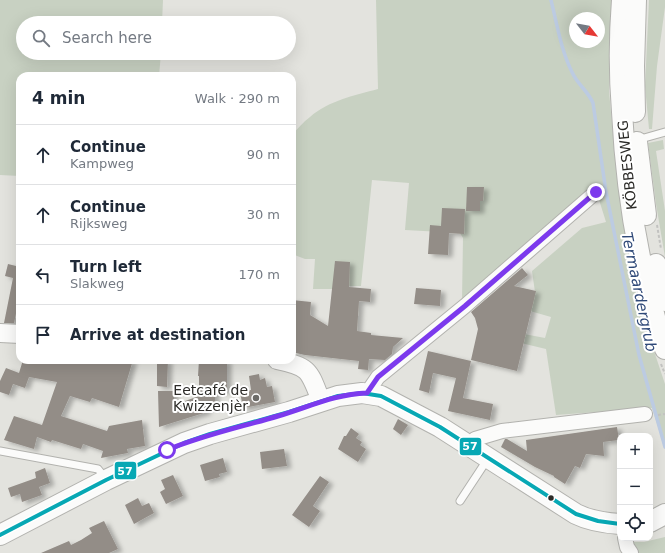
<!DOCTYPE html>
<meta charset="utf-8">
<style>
body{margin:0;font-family:"DejaVu Sans",sans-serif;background:#f6f6f7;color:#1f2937}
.controls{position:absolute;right:12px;bottom:12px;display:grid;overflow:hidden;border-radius:8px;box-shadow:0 4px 16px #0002}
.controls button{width:36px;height:36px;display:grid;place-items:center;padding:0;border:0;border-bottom:1px solid #e0e1e3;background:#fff;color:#1f2937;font:20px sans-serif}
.compass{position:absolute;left:569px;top:12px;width:36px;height:36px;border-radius:50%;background:#fff;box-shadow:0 4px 16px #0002;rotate:121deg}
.stop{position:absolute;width:12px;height:12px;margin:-9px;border:3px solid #7c3aed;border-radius:50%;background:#fff}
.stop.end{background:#7c3aed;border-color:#fff;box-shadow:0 1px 4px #0008}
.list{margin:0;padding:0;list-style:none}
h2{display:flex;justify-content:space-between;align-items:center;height:52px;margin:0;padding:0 16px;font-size:17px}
h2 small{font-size:13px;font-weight:400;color:#747a83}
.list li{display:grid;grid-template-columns:26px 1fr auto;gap:12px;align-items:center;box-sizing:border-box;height:60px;padding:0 16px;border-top:1px solid #e0e1e3}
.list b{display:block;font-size:15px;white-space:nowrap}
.list p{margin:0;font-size:13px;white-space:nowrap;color:#747a83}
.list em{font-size:13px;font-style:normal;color:#747a83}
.icon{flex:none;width:22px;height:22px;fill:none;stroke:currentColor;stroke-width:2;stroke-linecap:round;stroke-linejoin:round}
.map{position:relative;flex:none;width:665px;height:553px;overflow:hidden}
.search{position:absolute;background:#fff;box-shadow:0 4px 16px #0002;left:16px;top:16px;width:280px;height:44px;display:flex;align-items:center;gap:10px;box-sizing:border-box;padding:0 14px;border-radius:22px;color:#747a83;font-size:15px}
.panel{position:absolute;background:#fff;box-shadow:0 4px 16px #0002;left:16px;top:72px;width:280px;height:292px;border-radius:12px}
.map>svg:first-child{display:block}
</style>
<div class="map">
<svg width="665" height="553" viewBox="0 0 665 553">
<defs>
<filter id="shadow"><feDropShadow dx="4.5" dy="2.5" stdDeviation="2" flood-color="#0004"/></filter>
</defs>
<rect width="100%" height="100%" fill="#e3e3de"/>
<!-- green -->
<g fill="#c8d1c2" fill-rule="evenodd">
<polygon points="0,0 163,0 162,23 23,23 23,53 161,53 159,76 20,76 20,176 0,175"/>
<path d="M376,0H612L610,50L609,91L617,178L632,275L640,309L665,384V449L652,408L556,415L546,349L521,343L524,334L545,338L551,317L530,311L535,292L532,271L582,228L606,222L595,187L462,301L463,238L460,233L405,230L409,183L372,180L361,286H348L332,289H313L315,259H305L292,254V134C298,129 303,122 310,117C328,101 355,95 378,89ZM575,18H599V42H575Z"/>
<polygon points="649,0 665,0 665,7 657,66 652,129 649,129 645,86"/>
<polygon points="663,140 664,149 656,151 665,211 665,257 656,204 648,143"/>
<polygon points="665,537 665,553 638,553 628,542 644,542"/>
</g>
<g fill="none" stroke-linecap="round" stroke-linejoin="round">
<!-- stream -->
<g stroke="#bccbe2" stroke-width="3.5">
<path d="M551,0C557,24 561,50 572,72C577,84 588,91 593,103L605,185"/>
<polyline points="605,187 639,355 665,447"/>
</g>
</g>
<!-- building -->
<g fill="#938d87" filter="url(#shadow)">
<polygon points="467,187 484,187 483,201 480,201 480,211 466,211"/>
<polygon points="442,208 465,209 464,234 449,233 448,255 428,254 430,225 441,226"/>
<polygon points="335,261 350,262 349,287 371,289 370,302 359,301 357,331 371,333 371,335 403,338 393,347 392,354 385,360 369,359 368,370 358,369 359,361 305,355 292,352 292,337 295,317 292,317 292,300 311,302 310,315 328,326"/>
<polygon points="8,264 16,266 16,265 20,265 20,305 18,304 14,323 4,323 13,278 5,276"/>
<polygon points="522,268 528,275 514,286 536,291 517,371 471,360 478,329 475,318 471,312"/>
<polygon points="416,288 441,290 440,306 414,304"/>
<polygon points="428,351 471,361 463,398 493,404 490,420 448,411 456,378 433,373 429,393 419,390"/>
<polygon points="23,360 133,360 119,407 92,398 90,402 70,396 61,416 107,431 109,426 142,420 145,446 127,449 128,453 101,458 103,451 83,444 81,449 52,440 51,442 37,437 34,449 4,440 14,416 42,425 57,382 29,377 25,388 13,384 9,395 0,392 0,381 6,368 19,373"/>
<polygon points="157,360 168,360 167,387 157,386"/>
<polygon points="199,360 227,360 227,391 215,392 215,407 205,407 207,412 159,427 158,391 174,391 174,405 199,396 199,376 198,376"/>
<polygon points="259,374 260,380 265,378 267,387 272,386 275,402 243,408 240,392 251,390 249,376"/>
<polygon points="398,419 408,425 401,435 393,429"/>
<polygon points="617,427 619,440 603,442 604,456 586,454 580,468 575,466 565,484 554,477 554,476 535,467 501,447 505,439 507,439 527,451 526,440"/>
<polygon points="351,428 359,434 356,438 362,442 360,445 366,449 358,462 338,449 344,436 346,436"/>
<polygon points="284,449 287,466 262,469 260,452"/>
<polygon points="223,458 227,472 219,474 220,477 205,481 200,465"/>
<polygon points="45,468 50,483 39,487 42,495 22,502 20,494 11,497 8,488 36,478 35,472"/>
<polygon points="173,475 183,496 166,504 160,492 165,489 161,480"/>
<polygon points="320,476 329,482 313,506 320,511 309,527 292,515"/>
<polygon points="138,498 142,506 149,503 154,513 134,524 125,505"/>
<polygon points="104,521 118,549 109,553 41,553 69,541 71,545 81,540 92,533 89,528"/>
</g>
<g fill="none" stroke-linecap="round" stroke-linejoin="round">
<!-- service casing -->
<g stroke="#b2b2ae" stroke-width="9">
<g id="service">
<polyline points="637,140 665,132"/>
<polyline points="0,451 98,469 105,478"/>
<polyline points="460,501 487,460"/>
</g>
</g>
<!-- minor casing -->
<g stroke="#b2b2ae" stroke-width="16">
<g id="minor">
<polyline points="367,393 378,377 465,306 596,192"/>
<polyline points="470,446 475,439 502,431 645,414"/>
<polyline points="625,538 627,547 631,553"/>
</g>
</g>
<!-- tertiary casing -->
<g stroke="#b2b2ae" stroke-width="20">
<g id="tertiary">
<polyline points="0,333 20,334"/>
<path d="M277,360C310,367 309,370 321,401"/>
</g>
</g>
<!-- secondary casing -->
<g stroke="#b2b2ae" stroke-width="22">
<g id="secondary">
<path d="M622,0C619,37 619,75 622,112C626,192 639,273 665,349"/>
<polyline points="635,112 634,66 636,0"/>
<polyline points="637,142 646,215"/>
<polyline points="656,264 665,301"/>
<polyline points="650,522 665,514"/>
<path d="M0,535L106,480L184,443L210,434L289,412L338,396L362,393L381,396L440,427L576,514C590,521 605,523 620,524"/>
</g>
</g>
<!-- path -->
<g stroke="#c2c2c0" stroke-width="2" stroke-dasharray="3 2" stroke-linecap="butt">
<polyline points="657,225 661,249"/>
<polyline points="661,364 665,374"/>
<polyline points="658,415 665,414"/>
</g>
<!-- service -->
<use href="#service" stroke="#fbfbfa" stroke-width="7"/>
<!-- minor -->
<use href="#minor" stroke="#fbfbfa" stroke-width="14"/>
<!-- tertiary -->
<use href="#tertiary" stroke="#fbfbfa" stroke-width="18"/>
<!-- secondary -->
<use href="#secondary" stroke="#fbfbfa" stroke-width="20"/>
<!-- bus-1 casing -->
<g stroke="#fff" stroke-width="7">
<polyline id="bus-1" points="0,535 106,480 184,443 210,434 289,412 338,396 362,393 381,396 440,427 576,514 598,521 620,524"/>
</g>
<!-- bus-1 -->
<use href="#bus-1" stroke="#07a8b4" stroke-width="4"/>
</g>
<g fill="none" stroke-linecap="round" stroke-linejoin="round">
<!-- route -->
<path stroke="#7c3aed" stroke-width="5" d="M167,450C203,435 241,427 278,416C309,407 335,394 367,393L378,377L465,306L596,192"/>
</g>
<!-- markers -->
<circle fill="#6c6b68" stroke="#fff" stroke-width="1.5" cx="256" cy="398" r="4"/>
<circle fill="#2c2b28" stroke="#fff" stroke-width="1.5" cx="551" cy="498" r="3.5"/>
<g text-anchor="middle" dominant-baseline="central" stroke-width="4" stroke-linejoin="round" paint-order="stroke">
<!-- street labels -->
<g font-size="14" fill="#2c2b28" stroke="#fff">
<text transform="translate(627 165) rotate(-96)">KÖBBESWEG</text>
</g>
<!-- poi labels -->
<g font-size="14" fill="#2c2b28" stroke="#fff" text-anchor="end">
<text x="248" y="390">Eetcafé de<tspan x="248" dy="16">Kwizzenjèr</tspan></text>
</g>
<!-- water labels -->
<g font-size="15" font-style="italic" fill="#2f4978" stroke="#fff">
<text transform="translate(639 292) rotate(78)">Termaardergrub</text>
</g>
</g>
<g stroke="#fff" stroke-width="1.5">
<rect x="459" y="437" width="23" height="19" rx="4" fill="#07a8b4"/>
<rect x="114" y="461" width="23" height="19" rx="4" fill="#07a8b4"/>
</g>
<g font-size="11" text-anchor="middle" font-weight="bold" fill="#fff">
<text x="470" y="450">57</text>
<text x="125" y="475">57</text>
</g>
</svg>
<div class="controls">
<button>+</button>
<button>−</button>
<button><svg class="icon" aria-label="locate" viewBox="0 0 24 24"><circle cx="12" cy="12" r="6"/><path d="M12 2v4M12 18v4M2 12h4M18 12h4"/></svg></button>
</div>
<svg class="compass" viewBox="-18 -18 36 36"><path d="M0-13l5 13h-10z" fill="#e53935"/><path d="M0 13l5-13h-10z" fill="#747a83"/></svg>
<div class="stop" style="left:167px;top:450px"></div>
<div class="stop end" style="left:596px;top:192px"></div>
<div class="search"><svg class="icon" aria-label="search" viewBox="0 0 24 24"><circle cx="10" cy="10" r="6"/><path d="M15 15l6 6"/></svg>Search here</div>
<section class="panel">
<h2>4 min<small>Walk · 290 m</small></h2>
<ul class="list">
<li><svg class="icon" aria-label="ahead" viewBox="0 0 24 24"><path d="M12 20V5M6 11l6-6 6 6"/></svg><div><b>Continue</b><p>Kampweg</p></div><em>90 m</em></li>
<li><svg class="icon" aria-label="ahead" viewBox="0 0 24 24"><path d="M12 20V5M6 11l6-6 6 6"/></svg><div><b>Continue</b><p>Rijksweg</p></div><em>30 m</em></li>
<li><svg class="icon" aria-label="left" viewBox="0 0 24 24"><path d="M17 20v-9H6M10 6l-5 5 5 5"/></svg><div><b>Turn left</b><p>Slakweg</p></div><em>170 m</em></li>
<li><svg class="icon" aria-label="arrive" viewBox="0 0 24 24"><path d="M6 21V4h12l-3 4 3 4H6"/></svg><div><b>Arrive at destination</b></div></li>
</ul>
</section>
</div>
